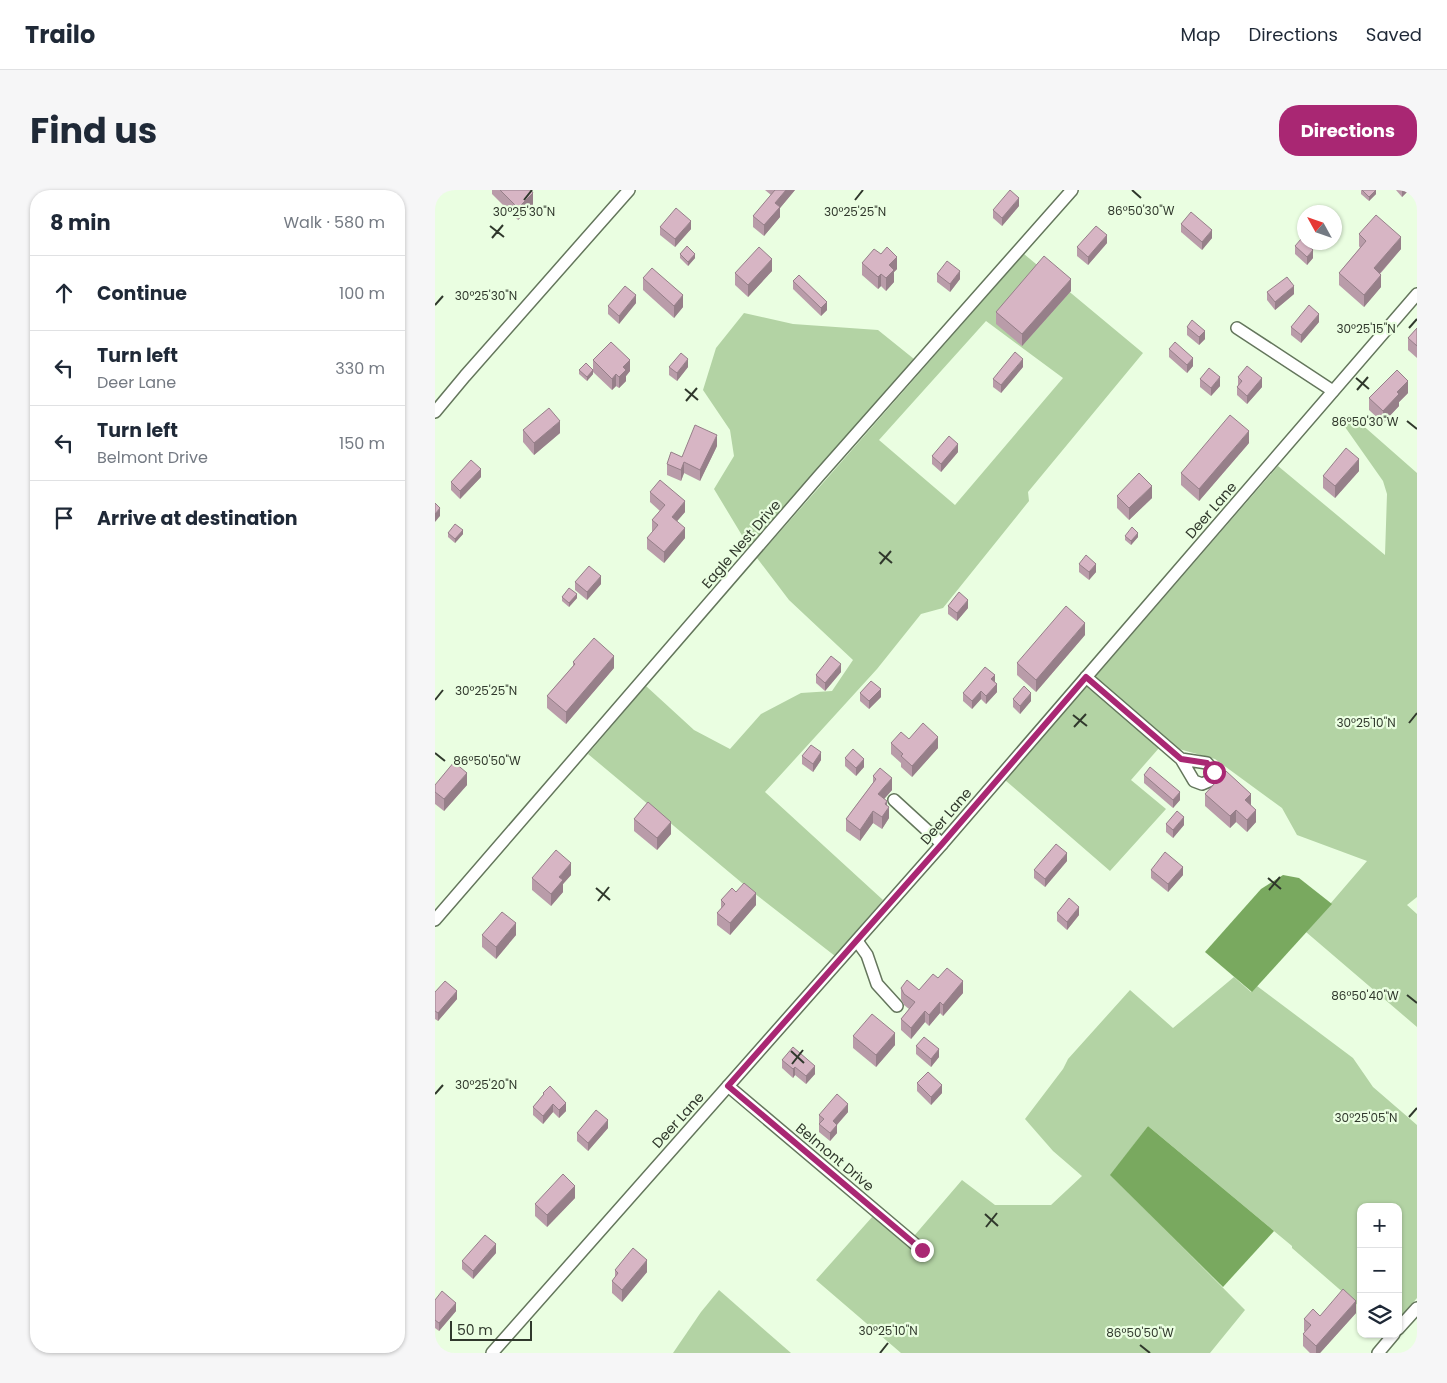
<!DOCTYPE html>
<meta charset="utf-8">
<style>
body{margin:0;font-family:Poppins,sans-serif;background:#f6f6f7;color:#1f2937}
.controls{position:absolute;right:15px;bottom:15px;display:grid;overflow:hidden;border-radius:10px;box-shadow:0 1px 4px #0004}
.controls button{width:45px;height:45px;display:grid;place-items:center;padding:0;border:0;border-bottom:1px solid #e0e1e3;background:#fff;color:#1f2937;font:25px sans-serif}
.compass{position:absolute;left:862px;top:15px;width:45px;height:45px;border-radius:50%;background:#fff;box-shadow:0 1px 4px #0004;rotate:310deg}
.scale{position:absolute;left:15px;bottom:12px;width:82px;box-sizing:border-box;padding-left:5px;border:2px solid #30382c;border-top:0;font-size:14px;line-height:18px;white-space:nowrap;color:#30382c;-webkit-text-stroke:4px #eafee1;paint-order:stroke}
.stop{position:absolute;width:15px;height:15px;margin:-11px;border:4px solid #a92773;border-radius:50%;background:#fff}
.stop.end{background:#a92773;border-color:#fff;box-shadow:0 1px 5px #0008}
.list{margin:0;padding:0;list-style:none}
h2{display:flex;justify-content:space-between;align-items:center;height:65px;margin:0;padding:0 20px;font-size:21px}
h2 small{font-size:16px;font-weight:400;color:#747a83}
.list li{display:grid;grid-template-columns:32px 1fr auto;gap:15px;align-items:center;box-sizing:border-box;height:75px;padding:0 20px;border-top:1px solid #e0e1e3}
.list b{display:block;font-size:19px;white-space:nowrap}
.list p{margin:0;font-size:16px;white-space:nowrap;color:#747a83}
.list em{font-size:16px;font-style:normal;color:#747a83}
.icon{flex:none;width:28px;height:28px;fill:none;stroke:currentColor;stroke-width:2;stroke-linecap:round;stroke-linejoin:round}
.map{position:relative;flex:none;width:982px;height:1163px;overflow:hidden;border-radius:20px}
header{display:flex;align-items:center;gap:30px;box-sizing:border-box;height:70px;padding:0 25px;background:#fff;border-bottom:1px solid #e0e1e3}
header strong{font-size:24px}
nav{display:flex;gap:28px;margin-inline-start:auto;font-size:18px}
.intro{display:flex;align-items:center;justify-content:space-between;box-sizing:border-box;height:120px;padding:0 30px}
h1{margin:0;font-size:35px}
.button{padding:12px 22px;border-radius:20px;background:#a92773;color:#fff;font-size:18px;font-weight:700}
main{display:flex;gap:30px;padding:0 30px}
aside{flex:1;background:#fff;border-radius:20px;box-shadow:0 1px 4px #0004}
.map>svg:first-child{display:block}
</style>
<header>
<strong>Trailo</strong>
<nav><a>Map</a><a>Directions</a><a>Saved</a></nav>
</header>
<div class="intro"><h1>Find us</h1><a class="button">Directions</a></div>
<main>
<aside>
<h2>8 min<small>Walk · 580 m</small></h2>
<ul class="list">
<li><svg class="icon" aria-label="ahead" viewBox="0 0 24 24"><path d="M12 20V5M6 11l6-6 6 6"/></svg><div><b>Continue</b></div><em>100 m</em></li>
<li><svg class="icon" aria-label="left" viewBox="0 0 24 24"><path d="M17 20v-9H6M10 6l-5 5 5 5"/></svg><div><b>Turn left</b><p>Deer Lane</p></div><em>330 m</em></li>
<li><svg class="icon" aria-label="left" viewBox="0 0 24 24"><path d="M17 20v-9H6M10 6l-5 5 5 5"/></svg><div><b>Turn left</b><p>Belmont Drive</p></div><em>150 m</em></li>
<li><svg class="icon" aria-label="arrive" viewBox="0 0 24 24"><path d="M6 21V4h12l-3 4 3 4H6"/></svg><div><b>Arrive at destination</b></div></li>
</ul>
</aside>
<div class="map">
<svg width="982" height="1163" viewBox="0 0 982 1163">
<rect width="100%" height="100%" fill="#eafee1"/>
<!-- green -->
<g fill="#b3d3a4" fill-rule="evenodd">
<path d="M589,64L708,163L593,302L594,311L508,418L486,424L442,479L330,602L448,710L400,766L319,703L153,564L211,496L259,540L295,559L326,524L366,503L397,501L418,470L354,410L322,368ZM551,131L628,188L520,315L444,250Z"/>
<polygon points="309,123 358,134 443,140 479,169 314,357 279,299 299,266 295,240 268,200 281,158"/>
<polygon points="903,227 924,232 982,283 982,707 972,715 982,724 982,837 871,742 932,671 862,645 847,618 780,569 744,559 660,487 843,276 950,365 952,304 948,291"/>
<polygon points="652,495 724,558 696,590 731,619 675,681 570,590"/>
<polygon points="799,787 816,802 822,796 918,868 938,897 982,935 982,1108 963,1130 963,1017 926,1017 926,1118 857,1058 857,1056 713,936 676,985 810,1120 775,1163 466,1163 381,1090 438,1026 488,1068 495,1060 479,1046 527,990 560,1015 616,1015 647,986 618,961 590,929 628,879 633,869 695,800 738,838"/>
<polygon points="284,1100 356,1163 238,1163 266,1122"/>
</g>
<!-- water -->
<g fill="#79a95f">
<polygon points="848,685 864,688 897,714 817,802 770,762 826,699"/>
<polygon points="713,936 839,1041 788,1097 675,985"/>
</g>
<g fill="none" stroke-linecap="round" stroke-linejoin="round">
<!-- minor casing -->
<g stroke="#64765c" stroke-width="14">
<g id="minor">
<polyline points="802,138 898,201"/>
<polyline points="0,222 30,186 194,0"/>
<polyline points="651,487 746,569 759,591 767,594 774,591 779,581 772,573 746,569"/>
<polyline points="459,610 507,654"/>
<polyline points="0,730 383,287 637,0"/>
<polyline points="422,751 432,765 442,794 462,816"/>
<polyline points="293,896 487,1060"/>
<polyline points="963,1139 982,1118"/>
<polyline points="57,1163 507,654 982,104"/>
<polyline points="943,1163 959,1144"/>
</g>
</g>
<!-- minor -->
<use href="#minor" stroke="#fff" stroke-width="11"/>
</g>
<!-- wall -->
<g fill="#b99ca9">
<polygon points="57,0 96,0 98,15 83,30 57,4"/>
<polygon points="330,0 360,0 345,18 345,27 329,46 318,37 318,26 336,5"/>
<polygon points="926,0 941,4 934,11 926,4"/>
<polygon points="961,0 974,0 967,7"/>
<polygon points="584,16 567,36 558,28 558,20"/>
<polygon points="746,34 777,48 767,60 746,42"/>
<polygon points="225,37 256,39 240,57 225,45"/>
<polygon points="924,44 966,59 945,84 946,97 929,117 904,95 904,83 925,58 924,56"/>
<polygon points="672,53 653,75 642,66 642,57"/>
<polygon points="860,56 878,68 872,75 860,64"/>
<polygon points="245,64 260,68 253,76 245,68"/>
<polygon points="427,73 462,79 459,82 459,92 451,101 446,96 443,99 427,85"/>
<polygon points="337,81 313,107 300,95 300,83"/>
<polygon points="502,84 525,89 515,102 502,92"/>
<polygon points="208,88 248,117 239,128 208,100"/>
<polygon points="358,91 392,120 386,126 358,99"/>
<polygon points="636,101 587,156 561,134 561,122"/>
<polygon points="832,102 859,104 840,120 832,110"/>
<polygon points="201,113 184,134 173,124 173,116"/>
<polygon points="884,132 866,153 856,145 856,137"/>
<polygon points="752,137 770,149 764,155 752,145"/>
<polygon points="982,138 982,168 973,160 973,148"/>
<polygon points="734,159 758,176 752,183 734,167"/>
<polygon points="158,170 195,181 191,186 191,191 184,198 181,196 177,200 158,182 158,184 152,191 144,184 144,180 158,180"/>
<polygon points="234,177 253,177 242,191 234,185"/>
<polygon points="588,177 566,203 558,197 558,189"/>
<polygon points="803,187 827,197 812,214 802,205 802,197 803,196"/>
<polygon points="765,189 785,196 776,206 765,197"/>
<polygon points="973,203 964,212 964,216 948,233 934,220 934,208"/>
<polygon points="88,240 125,243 99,265 88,252"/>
<polygon points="814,253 764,311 746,295 746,283"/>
<polygon points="282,256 265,291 249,283 246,291 232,285 232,274 247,267"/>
<polygon points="523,262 506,282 497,274 497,266"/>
<polygon points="924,281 900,308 888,298 888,286"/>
<polygon points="46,287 25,309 16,300 16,292"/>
<polygon points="215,302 250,322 242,331 250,348 229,373 212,359 212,348 218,342 217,341 217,330 225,321 215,312"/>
<polygon points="682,306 717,308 694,330 682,318"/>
<polygon points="13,343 28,344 20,353 13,347"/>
<polygon points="690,346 703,347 696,355 690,350"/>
<polygon points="644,374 661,382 654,390 644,382"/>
<polygon points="140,392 166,394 152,410 140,400"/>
<polygon points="127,407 142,408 134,417 127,411"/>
<polygon points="513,416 533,418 522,431 513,424"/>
<polygon points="650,445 601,502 582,485 582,473"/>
<polygon points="138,472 179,478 131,534 112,518 112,506 138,476"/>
<polygon points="406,482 390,501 381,493 381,485"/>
<polygon points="560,492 562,502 551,514 546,509 537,519 528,511 528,503"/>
<polygon points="425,503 446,507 434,519 425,511"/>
<polygon points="578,509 596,511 585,524 578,517"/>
<polygon points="474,549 503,558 477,587 466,577 466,573 456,564 456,553"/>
<polygon points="367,566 386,570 378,582 367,574"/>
<polygon points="410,568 429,577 421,586 410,576"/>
<polygon points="709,585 745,610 738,618 709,593"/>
<polygon points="438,586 457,600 449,609 452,615 454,628 447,639 438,633 425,651 411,641 411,629 438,593"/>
<polygon points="0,595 32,595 9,621 0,614"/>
<polygon points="770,604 816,615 821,632 812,642 801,632 795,638 770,616"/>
<polygon points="199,629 236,644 222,660 199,641"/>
<polygon points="731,634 749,635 738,648 731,642"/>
<polygon points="632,671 610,697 599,688 599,680"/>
<polygon points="716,680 748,685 733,702 716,688"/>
<polygon points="136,685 128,694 128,702 116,716 97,700 97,688"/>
<polygon points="301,702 321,715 295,745 282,735 282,723 286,719 286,710"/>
<polygon points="622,723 644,725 632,740 622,731"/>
<polygon points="47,745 81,745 61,769 47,757"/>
<polygon points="503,788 528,803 508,826 505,823 494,836 490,832 476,849 466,840 466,829 474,819 469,815 466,809 466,798 484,800"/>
<polygon points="0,802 22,809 3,831 0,829"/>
<polygon points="418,846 460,855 441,877 418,858"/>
<polygon points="481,856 504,867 496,877 481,864"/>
<polygon points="347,870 380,884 371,894 360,885 358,888 347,878"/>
<polygon points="482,893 507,903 496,915 482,901"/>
<polygon points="108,903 131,921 124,928 118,922 108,934 98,925 98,917 108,905"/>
<polygon points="413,922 402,935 402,943 395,951 384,942 384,925"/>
<polygon points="173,938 153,961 142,951 142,943"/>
<polygon points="140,1008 112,1037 100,1026 100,1014"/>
<polygon points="61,1063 38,1089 27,1079 27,1071"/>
<polygon points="180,1080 212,1082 187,1112 177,1103 177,1091 180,1088"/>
<polygon points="0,1110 21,1121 4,1141 0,1138"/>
<polygon points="921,1123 885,1163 875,1163 868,1156 868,1144 870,1142 869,1141 869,1129 885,1126"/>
</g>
<!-- shaded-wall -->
<g fill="#967f89">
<polygon points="351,0 360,0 345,18 345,27 329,46 329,35 340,13"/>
<polygon points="941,0 941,4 934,11 934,7"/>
<polygon points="967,0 974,0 967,7"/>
<polygon points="98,3 98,15 83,30 83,18"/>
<polygon points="584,8 584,16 567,36 567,28"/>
<polygon points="256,31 256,39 240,57 240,49"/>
<polygon points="777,40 777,48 767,60 767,52"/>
<polygon points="672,45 672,53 653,75 653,67"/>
<polygon points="966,47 966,59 939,90 939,78"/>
<polygon points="878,60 878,68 872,75 872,67"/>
<polygon points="260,64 260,68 253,76 253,72"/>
<polygon points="462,67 462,79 459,82 459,92 451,101 451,88 454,75"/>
<polygon points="337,69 337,81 313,107 313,95"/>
<polygon points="525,81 525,89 515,102 515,94"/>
<polygon points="446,84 446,96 443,99 443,87"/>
<polygon points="946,85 946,97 929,117 929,105"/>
<polygon points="636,89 636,101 587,156 587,144"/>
<polygon points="859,96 859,104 840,120 840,112"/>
<polygon points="201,105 201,113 184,134 184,126"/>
<polygon points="248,105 248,117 239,128 239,116"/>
<polygon points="392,112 392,120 386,126 386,118"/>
<polygon points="884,124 884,132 866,153 866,145"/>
<polygon points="770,141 770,149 764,155 764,147"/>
<polygon points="758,168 758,176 752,183 752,175"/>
<polygon points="253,169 253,177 242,191 242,183"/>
<polygon points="588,169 588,177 566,203 566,195"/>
<polygon points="195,170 195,181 191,186 191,191 184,198 184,187 188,177"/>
<polygon points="158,180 158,184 152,191 152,187"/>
<polygon points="181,184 181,196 177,200 177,189"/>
<polygon points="785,187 785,196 776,206 776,198"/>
<polygon points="827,188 827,197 812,214 812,206"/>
<polygon points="973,191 973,203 964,212 964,216 948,233 948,221 962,202"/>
<polygon points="125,231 125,243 99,265 99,253"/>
<polygon points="814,241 814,253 764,311 764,299"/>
<polygon points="282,245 282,256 265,291 265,280"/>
<polygon points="523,254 523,262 506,282 506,274"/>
<polygon points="924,269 924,281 900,308 900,296"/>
<polygon points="249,272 249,283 246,291 246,280"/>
<polygon points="46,279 46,287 25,309 25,301"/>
<polygon points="717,296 717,308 694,330 694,318"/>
<polygon points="250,311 250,322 237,337 237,327"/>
<polygon points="5,318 5,326 0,332 0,324"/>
<polygon points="250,338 250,348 229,373 229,362"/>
<polygon points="28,340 28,344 20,353 20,349"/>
<polygon points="703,343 703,347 696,355 696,351"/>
<polygon points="661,374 661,382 654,390 654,382"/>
<polygon points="166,386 166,394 152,410 152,402"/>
<polygon points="142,404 142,408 134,417 134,413"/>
<polygon points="533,410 533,418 522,431 522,423"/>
<polygon points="650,433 650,445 601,502 601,490"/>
<polygon points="179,466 179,478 131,534 131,522"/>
<polygon points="406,474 406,482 390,501 390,493"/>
<polygon points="560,485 560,493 556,489"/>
<polygon points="562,494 562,502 551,514 551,506"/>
<polygon points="446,499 446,507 434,519 434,511"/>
<polygon points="546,501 546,509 537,519 537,511"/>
<polygon points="596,503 596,511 585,524 585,516"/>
<polygon points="503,547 503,558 477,587 477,576"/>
<polygon points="386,562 386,570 378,582 378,574"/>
<polygon points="429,569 429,577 421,586 421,578"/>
<polygon points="32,583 32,595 9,621 9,609"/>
<polygon points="457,588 457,600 443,616 443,604"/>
<polygon points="745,602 745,610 738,618 738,610"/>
<polygon points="816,604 816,616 810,610"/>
<polygon points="452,611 452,620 454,617 454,628 447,639 447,627 450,614"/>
<polygon points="801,620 801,632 795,638 795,626"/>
<polygon points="821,620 821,632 812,642 812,630"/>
<polygon points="438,621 438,633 425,651 425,640"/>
<polygon points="749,627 749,635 738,648 738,640"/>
<polygon points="236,632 236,644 222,660 222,648"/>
<polygon points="632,663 632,671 610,697 610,689"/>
<polygon points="136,673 136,685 128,694 128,702 116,716 116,704 124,687"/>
<polygon points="748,677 748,685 733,702 733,694"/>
<polygon points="321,703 321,715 295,745 295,733"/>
<polygon points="644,717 644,725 632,740 632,732"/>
<polygon points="81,733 81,745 61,769 61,757"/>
<polygon points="528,791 528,803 508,826 508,815"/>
<polygon points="22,801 22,809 3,831 3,823"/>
<polygon points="505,812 505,823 494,836 494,825"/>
<polygon points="490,821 490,832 476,849 476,838"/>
<polygon points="460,843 460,855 441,877 441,865"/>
<polygon points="504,859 504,867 496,877 496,869"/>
<polygon points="380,876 380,884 371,894 371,886"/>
<polygon points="360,877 360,885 358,888 358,879"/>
<polygon points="507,895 507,903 496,915 496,907"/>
<polygon points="131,913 131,921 124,928 124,920"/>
<polygon points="118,914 118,922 108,934 108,926"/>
<polygon points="413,914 413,922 398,939 398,931"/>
<polygon points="173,930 173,938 153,961 153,953"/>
<polygon points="402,935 402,943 395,951 395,943"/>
<polygon points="140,996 140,1008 112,1037 112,1025"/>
<polygon points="61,1054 61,1063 38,1089 38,1081"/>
<polygon points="212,1070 212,1082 187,1112 187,1100"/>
<polygon points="921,1111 921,1123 885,1163 881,1163 881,1156"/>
<polygon points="21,1113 21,1121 4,1141 4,1133"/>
</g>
<!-- building -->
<g fill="#d7b5c4" stroke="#967f89">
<polygon points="65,0 96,0 98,3 83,18"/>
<polygon points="340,0 351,0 340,13 345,17 329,35 318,26"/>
<polygon points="575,0 584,8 567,28 558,20"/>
<polygon points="927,0 941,0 934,7"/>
<polygon points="241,18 256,31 240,49 225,37"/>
<polygon points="756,22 777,40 767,52 746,34"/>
<polygon points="941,25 966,47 939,78 946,85 929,105 904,83 931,51 924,44"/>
<polygon points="661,36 672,45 653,67 642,57"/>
<polygon points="866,49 878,60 872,67 860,56"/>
<polygon points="252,56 260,64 253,72 245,64"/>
<polygon points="324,57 337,69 313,95 300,83"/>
<polygon points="452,57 462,67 454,75 459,80 451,88 446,84 443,87 427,73 439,59 446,64"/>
<polygon points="609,66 636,89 587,144 561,122"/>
<polygon points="512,71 525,81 515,94 502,84"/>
<polygon points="217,78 248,105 239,116 208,88"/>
<polygon points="364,85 392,112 386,118 358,91"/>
<polygon points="852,87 859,96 840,112 832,102"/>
<polygon points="190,96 201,105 184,126 173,116"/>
<polygon points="874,115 884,124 866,145 856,137"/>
<polygon points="757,130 770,141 764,147 752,137"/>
<polygon points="982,138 982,156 973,148"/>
<polygon points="176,152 195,170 188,177 191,180 184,187 181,184 177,189 158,170"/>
<polygon points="740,152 758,168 752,175 734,159"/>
<polygon points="580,162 588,169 566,195 558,189"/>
<polygon points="246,163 253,169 242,183 234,177"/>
<polygon points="151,173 158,180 152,187 144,180"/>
<polygon points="812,176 827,188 812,206 802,197 807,191 803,187"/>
<polygon points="774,178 785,187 776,198 765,189"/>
<polygon points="962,180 973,191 962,202 964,204 948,221 934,208"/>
<polygon points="114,218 125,231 99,253 88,240"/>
<polygon points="795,225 814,241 764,299 746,283"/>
<polygon points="260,235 282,245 265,280 249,272 246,280 232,274 236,262 247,267"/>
<polygon points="514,246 523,254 506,274 497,266"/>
<polygon points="911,258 924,269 900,296 888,286"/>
<polygon points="36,270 46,279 25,301 16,292"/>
<polygon points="704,283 717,296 694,318 682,306"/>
<polygon points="225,290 250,311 237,327 250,338 229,362 212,348 223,335 217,330 230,315 215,302"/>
<polygon points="0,313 5,318 0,324"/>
<polygon points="20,334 28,340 20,349 13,343"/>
<polygon points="697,337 703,343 696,351 690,346"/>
<polygon points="651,365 661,374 654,382 644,374"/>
<polygon points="154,376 166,386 152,402 140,392"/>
<polygon points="134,398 142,404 134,413 127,407"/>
<polygon points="524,402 533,410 522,423 513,416"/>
<polygon points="631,416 650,433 601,490 582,473"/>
<polygon points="159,448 179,466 131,522 112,506 140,474 138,472"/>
<polygon points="396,466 406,474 390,493 381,485"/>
<polygon points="550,477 560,485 556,489 562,494 551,506 546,501 537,511 528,503"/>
<polygon points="436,491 446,499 434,511 425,503"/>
<polygon points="589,496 596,503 585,516 578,509"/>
<polygon points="488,533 503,547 477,576 466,566 468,564 456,553 466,542 474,549"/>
<polygon points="376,555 386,562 378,574 367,566"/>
<polygon points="418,559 429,569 421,578 410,568"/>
<polygon points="19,572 32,583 9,609 0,602 0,595"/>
<polygon points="715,577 745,602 738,610 709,585"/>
<polygon points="445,578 457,588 443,604 452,611 450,614 454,617 447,627 438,621 425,640 411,629 441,589 438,586"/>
<polygon points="791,581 816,604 810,610 821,620 812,630 801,620 795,626 770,604"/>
<polygon points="213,612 236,632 222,648 199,629"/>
<polygon points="742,621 749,627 738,640 731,634"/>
<polygon points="621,654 632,663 610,689 599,680"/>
<polygon points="121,660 136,673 124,687 128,690 116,704 97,688"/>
<polygon points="730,662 748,677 733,694 716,680"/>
<polygon points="309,693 321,703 295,733 282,723 290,714 286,710 297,698 301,702"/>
<polygon points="634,708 644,717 632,732 622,723"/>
<polygon points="67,722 81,733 61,757 47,745"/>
<polygon points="512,778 528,791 508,815 505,812 494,825 490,821 476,838 466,829 480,812 469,804 466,798 472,790 484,800 498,784 503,788"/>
<polygon points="10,791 22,801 3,823 0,821 0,802"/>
<polygon points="437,824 460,843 441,865 418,846"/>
<polygon points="489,847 504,859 496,869 481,856"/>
<polygon points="358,857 380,876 371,886 360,877 358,879 347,870"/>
<polygon points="493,882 507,895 496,907 482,893"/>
<polygon points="115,896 131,913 124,920 118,914 108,926 98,917 109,904 108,903"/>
<polygon points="402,904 413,914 398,931 402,935 395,943 384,934 389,929 384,925"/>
<polygon points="161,920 173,930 153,953 142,943"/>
<polygon points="128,984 140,996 112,1025 100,1014"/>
<polygon points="50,1045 61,1054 38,1081 27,1071"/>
<polygon points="198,1058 212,1070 187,1100 177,1091 183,1083 180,1080"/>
<polygon points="908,1099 921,1111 881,1156 868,1144 876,1135 869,1129 878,1119 885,1126"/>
<polygon points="7,1101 21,1113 4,1133 0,1130 0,1110"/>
</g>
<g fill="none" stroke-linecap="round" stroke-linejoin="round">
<!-- route -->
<polyline stroke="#a92773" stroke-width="6" points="487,1060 293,896 507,654 651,487 746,569 772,573 779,582"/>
</g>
<!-- ticks -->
<path fill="none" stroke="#30382c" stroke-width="2" d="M697,0L706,8M89,10L97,0M420,10L428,0M55,36L69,47M57,48L68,35M0,115L8,106M974,138L982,129M921,188L934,199M250,199L263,210M922,200L933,187M251,211L262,198M972,231L982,239M444,362L457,373M445,374L456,361M0,510L8,500M638,525L652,536M974,533L982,523M639,537L651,524M0,563L10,571M833,688L846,699M161,698L175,710M834,700L845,687M163,711L174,697M972,805L982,813M356,861L369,873M357,874L368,860M0,904L8,895M974,927L982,918M550,1024L563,1036M551,1037L562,1023M705,1155L715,1163M445,1163L453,1153"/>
<g text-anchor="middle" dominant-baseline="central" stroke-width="4.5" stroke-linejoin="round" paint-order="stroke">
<!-- street labels -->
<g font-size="14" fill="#30382c" stroke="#eafee1">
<text transform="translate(776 320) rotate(-49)">Deer Lane</text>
<text transform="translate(306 354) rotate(-49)">Eagle Nest Drive</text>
<text transform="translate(511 626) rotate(-49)">Deer Lane</text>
<text transform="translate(243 930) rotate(-48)">Deer Lane</text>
<text transform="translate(400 967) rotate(40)">Belmont Drive</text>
</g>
</g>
<g font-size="12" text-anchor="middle" fill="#30382c" stroke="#eafee1" stroke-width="4.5" stroke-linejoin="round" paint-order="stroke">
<text x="706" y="25">86°50'30"W</text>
<text x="89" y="26">30°25'30"N</text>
<text x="420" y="26">30°25'25"N</text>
<text x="51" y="110">30°25'30"N</text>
<text x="931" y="143">30°25'15"N</text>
<text x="930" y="236">86°50'30"W</text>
<text x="51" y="505">30°25'25"N</text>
<text x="931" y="537">30°25'10"N</text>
<text x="52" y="575">86°50'50"W</text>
<text x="930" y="810">86°50'40"W</text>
<text x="51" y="899">30°25'20"N</text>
<text x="931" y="932">30°25'05"N</text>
<text x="453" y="1145">30°25'10"N</text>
<text x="705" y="1147">86°50'50"W</text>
</g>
</svg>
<div class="controls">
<button>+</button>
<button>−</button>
<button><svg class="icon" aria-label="layers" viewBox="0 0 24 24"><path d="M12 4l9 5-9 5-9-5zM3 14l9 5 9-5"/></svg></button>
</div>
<svg class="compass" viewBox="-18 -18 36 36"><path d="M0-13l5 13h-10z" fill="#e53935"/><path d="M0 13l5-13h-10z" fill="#747a83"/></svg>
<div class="scale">50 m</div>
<div class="stop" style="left:779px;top:582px"></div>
<div class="stop end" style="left:487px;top:1060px"></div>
</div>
</main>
